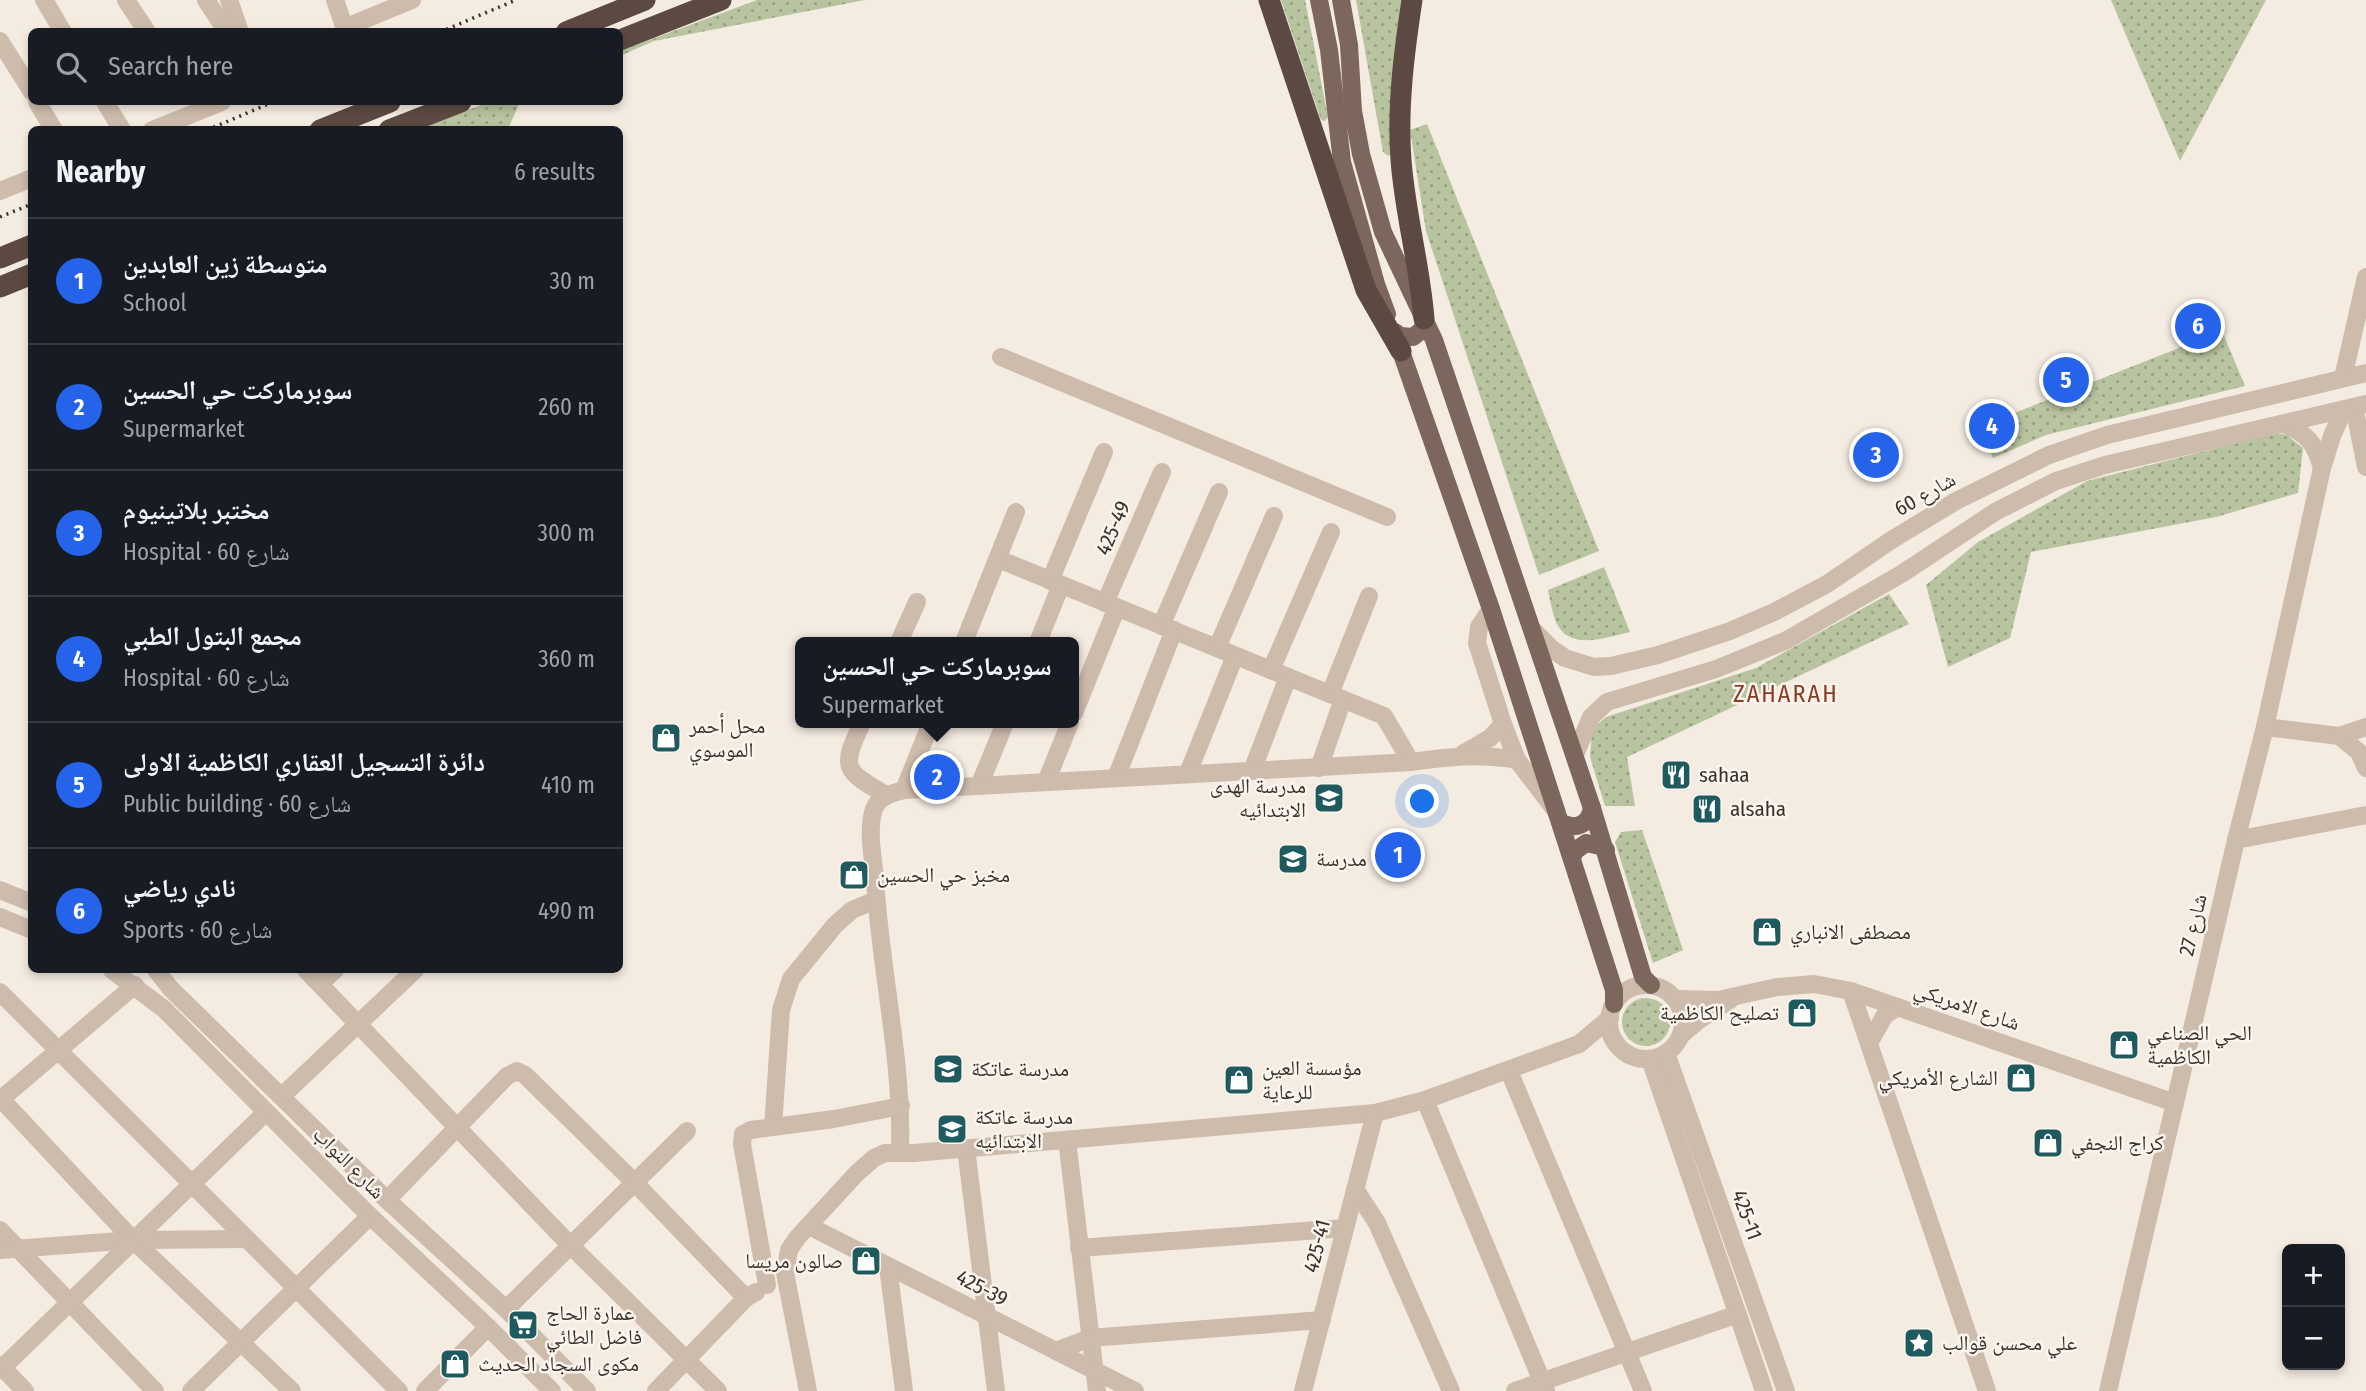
<!DOCTYPE html>
<meta charset="utf-8">
<style>
body{margin:0;font-family:"Fira Sans Condensed","Noto Naskh Arabic",sans-serif;background:#242831;color:#f1f3f6}
.controls{position:absolute;right:21px;bottom:21px;display:grid;overflow:hidden;border-radius:10px;box-shadow:0 4px 10px #0003}
.controls button{width:63px;height:63px;display:grid;place-items:center;padding:0;border:0;border-bottom:2px solid #363941;background:#171b24;color:#f1f3f6;font:35px sans-serif}
.you{position:absolute;left:1423px;top:802px;width:24px;height:24px;margin:-18px;border:5px solid #fff;border-radius:50%;background:#1a73e8;box-shadow:0 0 0 10px #1a73e833}
.badge{display:grid;place-items:center;width:46px;height:46px;border-radius:50%;background:#2563eb;color:#fff;font-size:23px;font-weight:700}
.pin{position:absolute;translate:-50% -50%;border:4px solid #fff;box-shadow:0 2px 7px #0006}
.popup{position:absolute;left:795px;top:637px;width:284px;height:91px;box-sizing:border-box;display:grid;place-content:center;border-radius:10px;background:#171b24;filter:drop-shadow(0 2px 5px #0005);font-size:23px;white-space:nowrap;color:#9ea1a6}
.popup b{font-size:26px;color:#f1f3f6}
.popup::after{content:'';position:absolute;left:50%;top:100%;margin-left:-14px;border:14px solid transparent;border-top-color:#171b24}
.list{margin:0;padding:0;list-style:none}
h2{display:flex;justify-content:space-between;align-items:center;height:91px;margin:0;padding:0 28px;font-size:30px}
h2 small{font-size:23px;font-weight:400;color:#9ea1a6}
.list li{display:grid;grid-template-columns:46px 1fr auto;gap:21px;align-items:center;box-sizing:border-box;height:126px;padding:0 28px;border-top:2px solid #363941}
.list b{display:block;font-size:26px;white-space:nowrap}
.list p{margin:0;font-size:23px;white-space:nowrap;color:#9ea1a6}
.list em{font-size:23px;font-style:normal;color:#9ea1a6}
.icon{flex:none;width:38px;height:38px;fill:none;stroke:currentColor;stroke-width:2;stroke-linecap:round;stroke-linejoin:round}
.map{position:relative;flex:none;width:2366px;height:1391px;overflow:hidden}
.search{position:absolute;background:#171b24;box-shadow:0 4px 10px #0003;left:28px;top:28px;width:595px;height:77px;display:flex;align-items:center;gap:18px;box-sizing:border-box;padding:0 24px;border-radius:10px;color:#9ea1a6;font-size:26px}
.panel{position:absolute;background:#171b24;box-shadow:0 4px 10px #0003;left:28px;top:126px;width:595px;height:847px;border-radius:10px}
.map>svg:first-child{display:block}
</style>
<div class="map">
<svg width="2366" height="1391" viewBox="0 0 2366 1391">
<defs>
<pattern id="grass-dots" width="8" height="8" patternUnits="userSpaceOnUse" patternTransform="scale(1.75)"><rect width="8" height="8" fill="#b8c4a0"/><path d="M2 2h.1M6 6h.1" fill="none" stroke="#97a083" stroke-width="1.8" stroke-linecap="round"/></pattern>
</defs>
<rect width="100%" height="100%" fill="#f4ebe1"/>
<!-- grass -->
<g fill="url(#grass-dots)">
<polygon points="757,0 865,0 654,41 620,56 620,51"/>
<polygon points="1281,0 1305,0 1328,117 1325,121 1321,120"/>
<polygon points="1356,0 1403,0 1392,154 1388,156 1383,152"/>
<polygon points="2111,0 2266,0 2180,161"/>
<polygon points="489,102 520,102 508,129 417,130"/>
<polygon points="1427,124 1599,551 1539,575 1426,231 1410,130"/>
<polygon points="2222,331 2245,386 2046,435 1993,458 1979,427"/>
<polygon points="2276,433 2287,435 2303,448 2298,493 2216,517 2031,552 2010,638 1948,667 1926,585 1978,542 2087,481"/>
<path d="M1604,567L1630,632C1607,637 1569,652 1556,622C1552,612 1550,600 1548,590Z"/>
<polygon points="1889,594 1909,624 1627,757 1635,806 1605,806 1590,757 1592,729 1606,717 1756,668"/>
<polygon points="1642,830 1683,950 1653,963 1615,842 1621,832"/>
<circle cx="1646" cy="1022" r="24"/>
</g>
<g fill="none" stroke-linecap="round" stroke-linejoin="round">
<!-- minor -->
<g stroke="#cdbbac" stroke-width="18">
<polyline points="44,0 63,32"/>
<polyline points="126,0 147,32"/>
<polyline points="206,0 227,32"/>
<polyline points="229,0 240,32"/>
<polyline points="335,0 346,32"/>
<polyline points="344,28 412,0"/>
<polyline points="0,41 32,92"/>
<polyline points="37,102 54,130"/>
<polyline points="105,102 122,130"/>
<polyline points="152,130 222,102"/>
<polyline points="0,191 32,178"/>
<polyline points="1001,357 1387,517"/>
<polyline points="2343,378 2366,277"/>
<polyline points="2354,407 2366,467"/>
<path d="M2283,424C2308,434 2315,443 2322,468"/>
<polyline points="998,559 1384,716 1411,762"/>
<polyline points="1050,581 1104,452"/>
<polyline points="1105,603 1162,472"/>
<polyline points="1491,609 1479,627 1477,643 1503,724 1517,760 1556,811"/>
<polyline points="1161,626 1219,492"/>
<polyline points="1532,629 1552,649 1565,658 1594,667 1611,666 1658,655 1730,631 1774,612 1827,584 1893,539 1956,501 2049,455 2107,435 2366,373"/>
<polyline points="899,642 917,602"/>
<polyline points="964,642 1016,512"/>
<polyline points="1038,642 1061,585"/>
<polyline points="1217,648 1274,516"/>
<polyline points="1271,670 1331,532"/>
<polyline points="1330,694 1369,596"/>
<polyline points="1074,713 1117,607"/>
<path d="M862,723C841,768 843,770 886,795"/>
<polyline points="2265,727 2339,736 2359,752 2366,768"/>
<polyline points="2339,736 2366,727"/>
<polyline points="1464,753 1490,738 1503,724"/>
<polyline points="1575,755 1591,717 1607,702 1716,669 1785,641 1903,573 1995,512 2056,481 2105,465 2366,404"/>
<polyline points="1319,768 1343,699"/>
<polyline points="1252,771 1288,677"/>
<polyline points="1188,773 1235,656"/>
<polyline points="1116,778 1174,630"/>
<polyline points="1046,782 1070,723"/>
<polyline points="979,786 1005,723"/>
<polyline points="904,790 931,723"/>
<polyline points="2236,840 2366,815"/>
<polyline points="0,890 32,903"/>
<polyline points="0,917 32,930"/>
<polyline points="112,970 164,1009 370,1216 488,1327 552,1391"/>
<polyline points="156,970 171,989 387,1200 506,1309 587,1391"/>
<polyline points="306,970 571,1246 718,1391"/>
<polyline points="320,984 335,970"/>
<circle cx="1646" cy="1022" r="37"/>
<polyline points="1851,991 1987,1391"/>
<polyline points="0,992 399,1391"/>
<polyline points="1675,999 1718,1000 1777,987 1814,984 1851,991 2175,1103"/>
<polyline points="1681,1035 1699,1020 1730,1000"/>
<polyline points="1869,1043 1885,1015 1898,1007"/>
<polyline points="1666,1053 1786,1391"/>
<polyline points="1650,1059 1764,1391"/>
<polyline points="1509,1071 1643,1391"/>
<polyline points="282,1096 415,970"/>
<polyline points="0,1098 133,1240 292,1391"/>
<polyline points="0,1100 135,985"/>
<polyline points="1425,1100 1546,1391"/>
<polyline points="773,1127 781,1010 791,979 835,925 852,910 876,900"/>
<polyline points="1067,1140 1097,1391"/>
<polyline points="966,1148 996,1391"/>
<path d="M900,1151C903,1060 880,970 875,878C873,857 867,830 874,809C879,796 892,793 904,790L1411,762C1447,757 1481,753 1517,760"/>
<polyline points="1355,1189 1377,1223 1451,1391"/>
<polyline points="387,1200 507,1076 517,1071 525,1075 634,1182 746,1298"/>
<polyline points="809,1226 1135,1391"/>
<polyline points="0,1230 155,1391"/>
<polyline points="1079,1248 1345,1228"/>
<polyline points="0,1250 133,1240 247,1239"/>
<polyline points="888,1266 904,1391"/>
<polyline points="767,1285 742,1144 743,1134 751,1130 834,1119 901,1106"/>
<polyline points="506,1309 687,1131"/>
<polyline points="1056,1351 1090,1338 1322,1320"/>
<polyline points="0,1365 25,1391"/>
<polyline points="0,1370 266,1112"/>
<polyline points="191,1391 370,1216"/>
<polyline points="425,1391 488,1327"/>
<polyline points="656,1391 746,1298 756,1292"/>
<polyline points="808,1391 785,1273 789,1250 797,1238 857,1173 874,1158 885,1153 914,1153 1375,1113 1425,1100 1579,1044 1610,1018"/>
<polyline points="1303,1391 1375,1113"/>
<polyline points="1515,1391 1738,1314"/>
<polyline points="2108,1391 2236,840 2265,727 2322,468 2332,436 2344,409"/>
</g>
<!-- major -->
<g stroke="#7d675c" stroke-width="18">
<polyline points="1319,0 1329,50 1342,162 1376,284 1387,314"/>
<polyline points="1341,0 1349,45 1353,111 1361,154 1383,232 1434,340 1592,808 1643,977 1651,985"/>
<polyline points="1395,332 1400,336 1413,337 1423,329 1426,323"/>
<polyline points="1397,340 1491,609 1614,990 1614,1004"/>
<path d="M1560,822C1575,831 1589,825 1592,808"/>
<polyline points="1572,858 1575,851 1586,843 1600,846 1606,850"/>
</g>
<!-- highway -->
<g stroke="#5c4a42" stroke-width="21">
<polyline points="1269,0 1366,290 1401,351"/>
<path d="M1412,0C1404,53 1397,107 1401,160C1405,214 1420,266 1424,319"/>
<polyline points="566,32 645,0"/>
<polyline points="620,40 721,0"/>
<polyline points="320,130 390,102"/>
<polyline points="389,130 461,102"/>
<polyline points="0,258 32,245"/>
<polyline points="0,287 32,274"/>
</g>
<!-- rail -->
<g stroke="#3b302b" stroke-width="3.5" stroke-dasharray="2 5" stroke-linecap="butt">
<polyline points="440,32 516,0"/>
<polyline points="207,130 273,102"/>
<polyline points="0,217 32,204"/>
</g>
</g>
<!-- icons -->
<defs>
<g id="shop-square" transform="scale(1.575)"><rect x="-9" y="-9" width="18" height="18" rx="4" fill="#1f5a5e" stroke="#fbf5ee"/><path d="M-5-2.5h2.3a2.7 3.5 0 0 1 5.4 0H5L5.5 6h-11ZM-1.5-2.5h3a1.5 2.3 0 0 0-3 0Z" fill="#fff"/></g>
<g id="restaurant-square" transform="scale(1.575)"><rect x="-9" y="-9" width="18" height="18" rx="4" fill="#1f5a5e" stroke="#fbf5ee"/><path d="M-5-6h1v4h1v-4h1v4h1v-4h1v5L-1.5 .5V6h-2V.5L-5-1ZM5-6V6H3V1.5H1.5Q1.5-4 5-6Z" fill="#fff"/></g>
<g id="school-square" transform="scale(1.575)"><rect x="-9" y="-9" width="18" height="18" rx="4" fill="#1f5a5e" stroke="#fbf5ee"/><path d="M0-5L7-2L0 1L-7-2ZM-4 1L0 2.5L4 1V4Q0 6-4 4Z" fill="#fff"/></g>
<g id="supermarket-square" transform="scale(1.575)"><rect x="-9" y="-9" width="18" height="18" rx="4" fill="#1f5a5e" stroke="#fbf5ee"/><path d="M-6-5.5h2.5l.6 2H6L4.5 2H-2.5L-4.4-4H-6ZM-1.5 3.2a1.3 1.3 0 1 0 .1 0ZM3 3.2a1.3 1.3 0 1 0 .1 0Z" fill="#fff"/></g>
<g id="sight-square" transform="scale(1.575)"><rect x="-9" y="-9" width="18" height="18" rx="4" fill="#1f5a5e" stroke="#fbf5ee"/><path d="M0-6L1.8-2.2L6-1.7L2.9 1.2L3.7 5.4L0 3.3L-3.7 5.4L-2.9 1.2L-6-1.7L-1.8-2.2Z" fill="#fff"/></g>
</defs>
<g fill-rule="evenodd">
<use href="#shop-square" x="666" y="738"/>
<use href="#restaurant-square" x="1676" y="775"/>
<use href="#school-square" x="1329" y="798"/>
<use href="#restaurant-square" x="1707" y="809"/>
<use href="#school-square" x="1293" y="859"/>
<use href="#shop-square" x="854" y="875"/>
<use href="#shop-square" x="1767" y="932"/>
<use href="#shop-square" x="1802" y="1013"/>
<use href="#shop-square" x="2124" y="1045"/>
<use href="#school-square" x="948" y="1069"/>
<use href="#shop-square" x="2021" y="1078"/>
<use href="#shop-square" x="1239" y="1080"/>
<use href="#school-square" x="952" y="1129"/>
<use href="#shop-square" x="2048" y="1143"/>
<use href="#shop-square" x="866" y="1261"/>
<use href="#supermarket-square" x="523" y="1325"/>
<use href="#sight-square" x="1919" y="1343"/>
<use href="#shop-square" x="455" y="1364"/>
</g>
<g text-anchor="middle" dominant-baseline="central" stroke-width="5" stroke-linejoin="round" paint-order="stroke">
<!-- street labels -->
<g font-size="21" fill="#3b302b" stroke="#fbf5ee">
<text transform="translate(1925 494) rotate(-30)">شارع 60</text>
<text transform="translate(1113 528) rotate(-67)">425-49</text>
<text transform="translate(2193 925) rotate(-77)">شارع 27</text>
<text transform="translate(1967 1006) rotate(19)">شارع الامريكي</text>
<text transform="translate(349 1163) rotate(45)">شارع النواب</text>
<text transform="translate(1747 1215) rotate(70)">425-11</text>
<text transform="translate(1317 1246) rotate(-76)">425-41</text>
<text transform="translate(982 1288) rotate(27)">425-39</text>
</g>
<!-- poi labels -->
<g font-size="21" fill="#3b302b" stroke="#fbf5ee" text-anchor="start">
<text x="689" y="726">محل أحمر<tspan x="689" dy="24">الموسوي</tspan></text>
<text x="1699" y="775">sahaa</text>
<text x="1306" y="786" text-anchor="end">مدرسة الهدى<tspan x="1306" dy="24">الابتدائيه</tspan></text>
<text x="1730" y="809">alsaha</text>
<text x="1316" y="859">مدرسة</text>
<text x="877" y="875">مخبز حي الحسين</text>
<text x="1790" y="932">مصطفى الانباري</text>
<text x="1779" y="1013" text-anchor="end">تصليح الكاظمية</text>
<text x="2147" y="1033">الحي الصناعي<tspan x="2147" dy="24">الكاظمية</tspan></text>
<text x="1262" y="1068">مؤسسة العين<tspan x="1262" dy="24">للرعاية</tspan></text>
<text x="971" y="1069">مدرسة عاتكة</text>
<text x="1998" y="1078" text-anchor="end">الشارع الأمريكي</text>
<text x="975" y="1117">مدرسة عاتكة<tspan x="975" dy="24">الابتدائيه</tspan></text>
<text x="2071" y="1143">كراج النجفي</text>
<text x="843" y="1261" text-anchor="end">صالون مريسا</text>
<text x="546" y="1313">عمارة الحاج<tspan x="546" dy="24">فاضل الطائي</tspan></text>
<text x="1942" y="1343">علي محسن قوالب</text>
<text x="478" y="1364">مكوى السجاد الحديث</text>
</g>
<!-- quarter labels -->
<g font-size="24" letter-spacing="2" fill="#8c3b22" stroke="#fbf5ee">
<text x="1786" y="694">ZAHARAH</text>
</g>
</g>
</svg>
<div class="controls">
<button>+</button>
<button>−</button>
</div>
<div class="you"></div>
<div class="pin badge" style="left:1398px;top:855px">1</div>
<div class="pin badge" style="left:937px;top:777px">2</div>
<div class="popup"><b>سوبرماركت حي الحسين</b>Supermarket</div>
<div class="pin badge" style="left:1876px;top:455px">3</div>
<div class="pin badge" style="left:1992px;top:426px">4</div>
<div class="pin badge" style="left:2066px;top:380px">5</div>
<div class="pin badge" style="left:2198px;top:326px">6</div>
<div class="search"><svg class="icon" aria-label="search" viewBox="0 0 24 24"><circle cx="10" cy="10" r="6"/><path d="M15 15l6 6"/></svg>Search here</div>
<section class="panel">
<h2>Nearby<small>6 results</small></h2>
<ul class="list">
<li><span class="badge">1</span><div><b>متوسطة زين العابدين</b><p>School</p></div><em>30 m</em></li>
<li><span class="badge">2</span><div><b>سوبرماركت حي الحسين</b><p>Supermarket</p></div><em>260 m</em></li>
<li><span class="badge">3</span><div><b>مختبر بلاتينيوم</b><p>Hospital · شارع 60</p></div><em>300 m</em></li>
<li><span class="badge">4</span><div><b>مجمع البتول الطبي</b><p>Hospital · شارع 60</p></div><em>360 m</em></li>
<li><span class="badge">5</span><div><b>دائرة التسجيل العقاري الكاظمية الاولى</b><p>Public building · شارع 60</p></div><em>410 m</em></li>
<li><span class="badge">6</span><div><b>نادي رياضي</b><p>Sports · شارع 60</p></div><em>490 m</em></li>
</ul>
</section>
</div>
